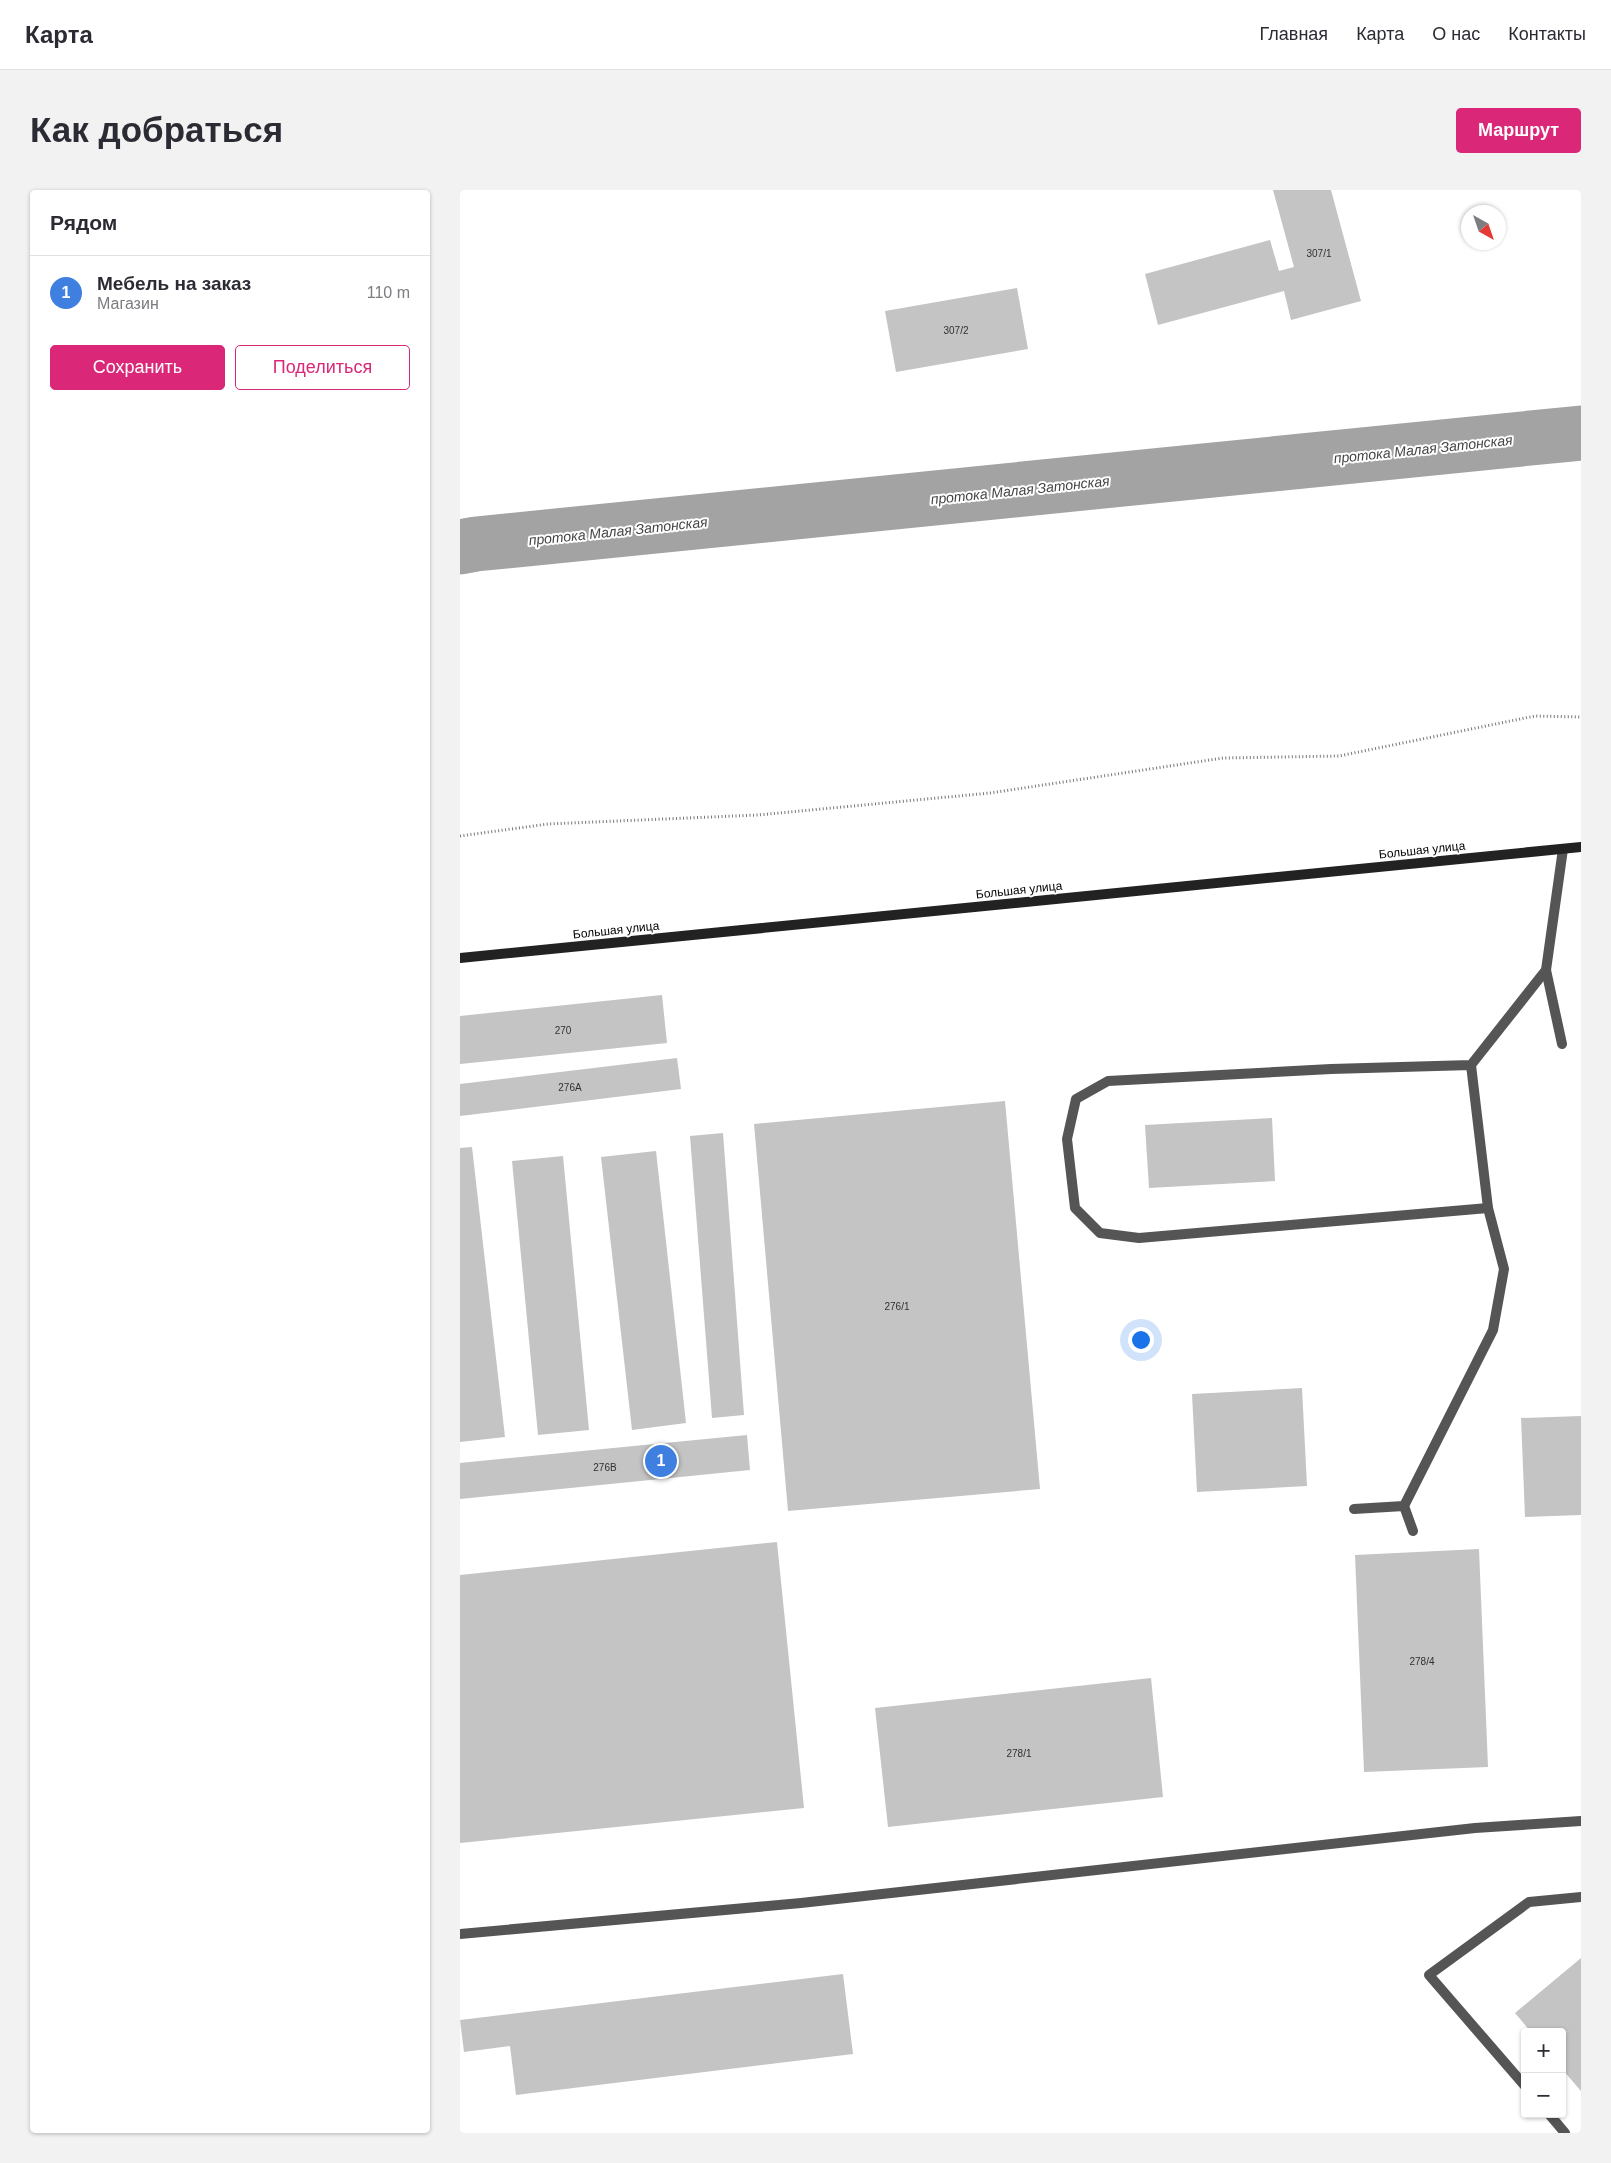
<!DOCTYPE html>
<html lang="ru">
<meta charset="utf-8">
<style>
body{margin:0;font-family:Helvetica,sans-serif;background:#f2f2f3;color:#2b2b33}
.controls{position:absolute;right:15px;bottom:15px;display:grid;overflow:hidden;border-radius:5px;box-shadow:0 1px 4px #0004}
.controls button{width:45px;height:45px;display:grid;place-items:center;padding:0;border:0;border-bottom:1px solid #e1e1e2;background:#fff;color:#2b2b33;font:25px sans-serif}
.compass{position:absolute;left:1001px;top:15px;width:45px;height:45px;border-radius:50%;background:#fff;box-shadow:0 1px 4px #0004;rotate:140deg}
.you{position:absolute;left:680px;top:1149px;width:18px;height:18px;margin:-12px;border:4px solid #fff;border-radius:50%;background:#1a73e8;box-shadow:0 0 0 8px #1a73e833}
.badge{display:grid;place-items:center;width:32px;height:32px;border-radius:50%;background:#db2777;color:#fff;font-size:16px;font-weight:700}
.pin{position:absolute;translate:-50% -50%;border:2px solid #fff;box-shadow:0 1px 5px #0006}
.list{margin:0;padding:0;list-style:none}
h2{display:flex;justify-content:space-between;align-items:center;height:65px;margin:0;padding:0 20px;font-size:21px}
h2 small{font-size:16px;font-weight:400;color:#7c7c81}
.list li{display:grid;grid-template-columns:32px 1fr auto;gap:15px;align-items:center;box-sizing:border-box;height:75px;padding:0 20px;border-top:1px solid #e1e1e2}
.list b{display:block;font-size:19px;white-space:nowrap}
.list p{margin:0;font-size:16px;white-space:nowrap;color:#7c7c81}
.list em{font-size:16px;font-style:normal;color:#7c7c81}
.actions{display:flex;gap:10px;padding:15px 20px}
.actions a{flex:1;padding:11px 0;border:1px solid #db2777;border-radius:5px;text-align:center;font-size:18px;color:#db2777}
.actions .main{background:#db2777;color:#fff}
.map{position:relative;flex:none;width:1121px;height:1943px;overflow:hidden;border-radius:5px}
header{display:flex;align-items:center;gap:30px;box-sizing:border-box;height:70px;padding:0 25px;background:#fff;border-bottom:1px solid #e1e1e2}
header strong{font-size:24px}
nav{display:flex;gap:28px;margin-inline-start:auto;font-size:18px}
.intro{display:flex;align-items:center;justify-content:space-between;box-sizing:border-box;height:120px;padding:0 30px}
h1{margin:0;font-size:35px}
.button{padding:12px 22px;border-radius:5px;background:#db2777;color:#fff;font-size:18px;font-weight:700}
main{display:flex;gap:30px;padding:0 30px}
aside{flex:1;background:#fff;border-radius:5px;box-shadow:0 1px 4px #0004}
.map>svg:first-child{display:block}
</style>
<header>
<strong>Карта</strong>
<nav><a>Главная</a><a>Карта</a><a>О нас</a><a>Контакты</a></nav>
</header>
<div class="intro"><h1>Как добраться</h1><a class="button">Маршрут</a></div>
<main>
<aside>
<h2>Рядом<small></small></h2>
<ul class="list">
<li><span class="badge" style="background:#3f7fe0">1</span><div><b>Мебель на заказ</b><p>Магазин</p></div><em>110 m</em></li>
</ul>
<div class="actions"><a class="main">Сохранить</a><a>Поделиться</a></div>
</aside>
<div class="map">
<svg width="1121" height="1943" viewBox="0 0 1121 1943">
<rect width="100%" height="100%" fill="#fff"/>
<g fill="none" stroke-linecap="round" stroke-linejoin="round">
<!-- river -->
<polyline stroke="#a3a3a3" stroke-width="55" points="0,357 16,354 1121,243"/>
</g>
<!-- building -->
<g fill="#c4c4c4">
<polygon points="813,0 871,0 901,111 831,130 824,101 698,135 685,84 810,50 819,81 834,77"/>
<polygon points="557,98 568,159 436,182 425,121"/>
<polygon points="202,805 207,853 0,874 0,826"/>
<polygon points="217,868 221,899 0,926 0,894"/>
<polygon points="545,911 580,1299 328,1321 294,934"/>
<polygon points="812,928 815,991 689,998 685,935"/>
<polygon points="263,943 284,1225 252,1228 230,946"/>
<polygon points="12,957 45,1247 0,1252 0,958"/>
<polygon points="196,961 226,1233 172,1240 141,967"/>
<polygon points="103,966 129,1240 78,1245 52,971"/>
<polygon points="842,1198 847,1296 737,1302 732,1204"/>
<polygon points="1121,1226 1121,1325 1065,1327 1061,1228"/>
<polygon points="287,1245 290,1280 0,1309 0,1273"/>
<polygon points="317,1352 344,1618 0,1653 0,1385"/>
<polygon points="1019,1359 1028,1577 904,1582 895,1365"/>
<polygon points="691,1488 703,1607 428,1637 415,1518"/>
<polygon points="1121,1768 1121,1901 1102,1879 1102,1842 1071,1842 1055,1823"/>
<polygon points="383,1784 393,1864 56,1905 50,1856 4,1862 0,1830"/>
</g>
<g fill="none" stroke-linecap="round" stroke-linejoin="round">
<!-- path -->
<polyline stroke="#777" stroke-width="3" stroke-dasharray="1 2.5" stroke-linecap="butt" points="0,646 88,634 298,625 530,603 763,568 879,566 1075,526 1121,527"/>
<!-- service -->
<g stroke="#555" stroke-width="10">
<polyline points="1086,780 1102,854"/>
<polyline points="1011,875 1028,1018 679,1048 640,1043 615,1018 607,949 616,909 648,891 871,879 1011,875 1086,780 1103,659"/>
<polyline points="944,1316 953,1341"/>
<polyline points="894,1319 944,1316 1033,1140 1044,1079 1028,1018"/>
<polyline points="0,1744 341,1713 1015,1638 1121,1631"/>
<polyline points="1065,1896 969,1785 1069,1712 1121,1707"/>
<polyline points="1089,1924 1105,1943"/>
</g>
<!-- secondary -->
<polyline stroke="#222" stroke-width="10" points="0,768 1121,657"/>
</g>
<g text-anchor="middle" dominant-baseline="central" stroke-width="4" stroke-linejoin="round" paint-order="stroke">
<!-- number labels -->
<g font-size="10" fill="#313131">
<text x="859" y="63">307/1</text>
<text x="496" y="140">307/2</text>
<text x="103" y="840">270</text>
<text x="110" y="897">276А</text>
<text x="437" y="1116">276/1</text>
<text x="145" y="1277">276В</text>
<text x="962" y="1471">278/4</text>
<text x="559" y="1563">278/1</text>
</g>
<!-- street labels -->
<g font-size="12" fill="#000" stroke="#fff">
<text transform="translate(962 660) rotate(-6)">Большая улица</text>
<text transform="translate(559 700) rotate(-6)">Большая улица</text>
<text transform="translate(156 740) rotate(-6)">Большая улица</text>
</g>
<!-- water labels -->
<g font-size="14" font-style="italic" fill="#444" stroke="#fff">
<text transform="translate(963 259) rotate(-6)">протока Малая Затонская</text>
<text transform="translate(560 300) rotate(-6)">протока Малая Затонская</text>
<text transform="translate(158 341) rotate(-6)">протока Малая Затонская</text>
</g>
</g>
</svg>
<div class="controls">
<button>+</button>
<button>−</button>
</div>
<svg class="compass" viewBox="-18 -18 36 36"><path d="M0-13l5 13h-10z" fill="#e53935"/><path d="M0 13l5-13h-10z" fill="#7c7c81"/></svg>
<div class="you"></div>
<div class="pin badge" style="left:201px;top:1271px;background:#3f7fe0">1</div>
</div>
</main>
